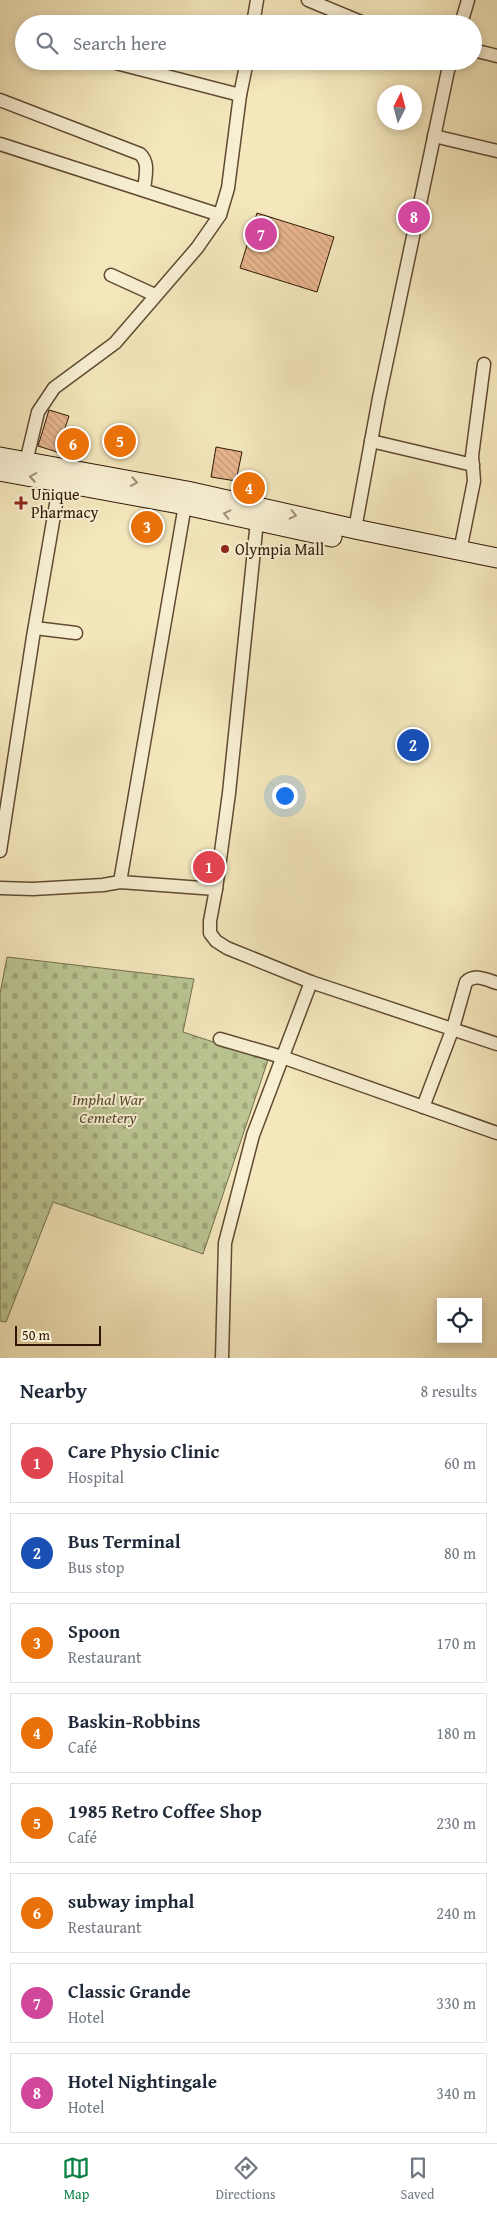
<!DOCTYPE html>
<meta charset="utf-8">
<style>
body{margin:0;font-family:"Gentium Book Plus",serif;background:#f6f6f7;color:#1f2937}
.controls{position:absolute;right:15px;bottom:15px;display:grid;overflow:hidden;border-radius:0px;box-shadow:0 2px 8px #0003}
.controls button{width:45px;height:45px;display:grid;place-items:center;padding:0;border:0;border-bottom:1px solid #e0e1e3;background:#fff;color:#1f2937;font:25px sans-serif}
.compass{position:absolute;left:377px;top:85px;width:45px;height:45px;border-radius:50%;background:#fff;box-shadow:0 2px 8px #0003;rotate:6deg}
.scale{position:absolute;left:15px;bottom:12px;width:86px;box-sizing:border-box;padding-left:5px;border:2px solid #2f1704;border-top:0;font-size:14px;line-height:18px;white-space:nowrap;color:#2f1704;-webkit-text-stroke:4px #f8efd3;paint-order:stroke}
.you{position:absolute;left:284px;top:795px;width:18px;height:18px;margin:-12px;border:4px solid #fff;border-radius:50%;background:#1a73e8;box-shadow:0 0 0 8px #1a73e833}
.badge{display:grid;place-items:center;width:32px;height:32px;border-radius:50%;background:#0b8043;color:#fff;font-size:16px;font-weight:700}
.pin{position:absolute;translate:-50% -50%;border:2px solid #fff;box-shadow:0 1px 5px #0006}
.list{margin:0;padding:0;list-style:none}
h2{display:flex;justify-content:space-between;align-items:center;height:65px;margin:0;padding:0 20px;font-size:21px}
h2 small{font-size:16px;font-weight:400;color:#747a83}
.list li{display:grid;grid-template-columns:32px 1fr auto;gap:15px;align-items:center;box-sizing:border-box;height:80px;margin:0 10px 10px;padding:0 10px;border:1px solid #e0e1e3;border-radius:0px}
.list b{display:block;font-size:19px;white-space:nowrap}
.list p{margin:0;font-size:16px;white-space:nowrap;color:#747a83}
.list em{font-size:16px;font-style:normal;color:#747a83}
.icon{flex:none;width:28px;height:28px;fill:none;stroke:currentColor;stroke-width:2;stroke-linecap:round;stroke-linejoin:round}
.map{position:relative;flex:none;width:497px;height:1358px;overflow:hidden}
.search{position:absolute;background:#fff;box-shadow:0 2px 8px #0003;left:15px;right:15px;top:15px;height:55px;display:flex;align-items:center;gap:12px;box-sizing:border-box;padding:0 18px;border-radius:28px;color:#747a83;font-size:19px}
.sheet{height:785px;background:#fff}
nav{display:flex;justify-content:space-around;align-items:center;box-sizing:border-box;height:70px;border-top:1px solid #e0e1e3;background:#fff;font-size:14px;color:#747a83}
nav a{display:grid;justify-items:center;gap:2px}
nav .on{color:#0b8043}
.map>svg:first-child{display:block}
</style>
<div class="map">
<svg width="497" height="1358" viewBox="0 0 497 1358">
<defs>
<pattern id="cemetery-stones" width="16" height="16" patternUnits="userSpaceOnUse" patternTransform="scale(1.25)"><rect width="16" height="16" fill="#bac592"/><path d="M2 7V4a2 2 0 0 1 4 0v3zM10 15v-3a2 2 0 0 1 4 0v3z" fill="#a0a87c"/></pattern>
<pattern id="building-back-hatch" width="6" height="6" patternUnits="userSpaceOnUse" patternTransform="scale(1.25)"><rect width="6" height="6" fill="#e7b58e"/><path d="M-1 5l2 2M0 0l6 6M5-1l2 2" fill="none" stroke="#c69b79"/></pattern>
</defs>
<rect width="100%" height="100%" fill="#f4e7bc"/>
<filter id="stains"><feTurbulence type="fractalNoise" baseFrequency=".004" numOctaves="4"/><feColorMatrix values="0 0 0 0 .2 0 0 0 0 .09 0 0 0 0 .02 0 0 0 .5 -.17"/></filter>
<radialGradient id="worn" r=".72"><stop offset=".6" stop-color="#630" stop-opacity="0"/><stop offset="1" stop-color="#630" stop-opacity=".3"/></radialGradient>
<!-- cemetery -->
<polygon fill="url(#cemetery-stones)" stroke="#746e4b" points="7,957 194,979 183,1032 268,1060 203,1254 53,1202 6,1322 0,1321 0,994"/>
<!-- building -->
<g fill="url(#building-back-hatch)" stroke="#2f1704">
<polygon points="257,213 334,237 317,292 240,268"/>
<polygon points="49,410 69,416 57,452 38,446"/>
<polygon points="216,447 242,452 236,481 211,477"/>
<polygon points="201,851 213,852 209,880 198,880"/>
</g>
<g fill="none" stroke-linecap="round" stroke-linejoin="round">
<!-- minor casing -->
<g stroke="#604b32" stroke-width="15">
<g id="minor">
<polyline points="308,0 366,24"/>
<polyline points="253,24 257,0"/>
<polyline points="461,24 468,0"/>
<polyline points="473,50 497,56"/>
<polyline points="112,62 240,95"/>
<path d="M0,100L140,154C150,163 145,177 144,190"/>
<polyline points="434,136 497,151"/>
<polyline points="0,144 220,215"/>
<polyline points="111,275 155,295"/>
<polyline points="371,441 473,465"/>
<polyline points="26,462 38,412 54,388 115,343 197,248 220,215 228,188 240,95 247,61"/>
<polyline points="257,521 229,793 216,889 210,921 210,933 216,941 227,948 311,982 497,1044"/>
<polyline points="355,529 379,398 450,61"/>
<polyline points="460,551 474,481 472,456 484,364"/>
<polyline points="35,628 76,633"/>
<polyline points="0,851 33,637 60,481"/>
<polyline points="120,882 185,505"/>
<polyline points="0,888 33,889 103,885 120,882 216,889"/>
<polyline points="220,1039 282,1057 497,1133"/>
<path d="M423,1107L453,1028L466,982C475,973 487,980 497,983"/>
<polyline points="222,1358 225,1243 253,1135 311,982"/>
</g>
</g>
<!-- secondary casing -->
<g stroke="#2f1704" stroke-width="21">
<g id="secondary">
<polyline points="0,457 187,491 355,529 497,558"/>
<polyline points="0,471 185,505 332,537"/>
</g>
</g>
<!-- minor -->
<use href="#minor" stroke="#f8efd3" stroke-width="12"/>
<!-- secondary -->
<use href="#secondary" stroke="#f8efd3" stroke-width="19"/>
</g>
<!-- one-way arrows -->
<defs><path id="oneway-chevron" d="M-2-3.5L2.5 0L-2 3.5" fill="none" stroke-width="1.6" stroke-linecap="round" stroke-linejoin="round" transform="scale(1.25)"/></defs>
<g stroke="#9e8e76">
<use href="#oneway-chevron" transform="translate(33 477) rotate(-171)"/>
<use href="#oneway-chevron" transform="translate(134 482) rotate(11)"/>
<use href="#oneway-chevron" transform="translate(227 514) rotate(-167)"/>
<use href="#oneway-chevron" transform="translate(293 515) rotate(13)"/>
</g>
<!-- markers -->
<g fill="#8f2418" stroke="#f8efd3" stroke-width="2">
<path d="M18.5 495.5h5v5h5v5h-5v5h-5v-5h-5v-5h5z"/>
<circle cx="225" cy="549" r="5"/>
</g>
<g text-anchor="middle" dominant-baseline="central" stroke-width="4" stroke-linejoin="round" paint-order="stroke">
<!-- poi labels -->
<g font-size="16" fill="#2f1704" stroke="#f8efd3" text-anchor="start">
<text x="31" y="494">Unique<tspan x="31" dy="18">Pharmacy</tspan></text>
<text x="235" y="549">Olympia Mall</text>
</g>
<!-- park labels -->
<g font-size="16" font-style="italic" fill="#594b2f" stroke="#f8efd3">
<text x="108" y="1099">Imphal War<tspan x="108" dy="18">Cemetery</tspan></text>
</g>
</g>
<rect width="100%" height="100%" filter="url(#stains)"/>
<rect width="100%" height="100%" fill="url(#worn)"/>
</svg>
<div class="controls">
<button><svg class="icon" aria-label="locate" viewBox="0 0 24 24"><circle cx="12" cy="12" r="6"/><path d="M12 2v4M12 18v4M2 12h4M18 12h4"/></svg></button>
</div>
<svg class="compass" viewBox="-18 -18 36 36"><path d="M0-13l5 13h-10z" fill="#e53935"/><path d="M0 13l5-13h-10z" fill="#747a83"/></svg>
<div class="scale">50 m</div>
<div class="you"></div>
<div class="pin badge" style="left:209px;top:867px;background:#e0444e">1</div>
<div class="pin badge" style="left:413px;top:745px;background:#1a4fb4">2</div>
<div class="pin badge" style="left:147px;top:527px;background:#e8710a">3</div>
<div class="pin badge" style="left:249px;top:488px;background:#e8710a">4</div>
<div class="pin badge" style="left:120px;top:441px;background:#e8710a">5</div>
<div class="pin badge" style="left:73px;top:444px;background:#e8710a">6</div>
<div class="pin badge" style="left:261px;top:234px;background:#d1479c">7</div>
<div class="pin badge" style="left:414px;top:217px;background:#d1479c">8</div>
<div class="search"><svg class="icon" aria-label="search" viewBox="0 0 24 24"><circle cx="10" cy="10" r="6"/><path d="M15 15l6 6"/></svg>Search here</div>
</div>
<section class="sheet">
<h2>Nearby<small>8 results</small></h2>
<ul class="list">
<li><span class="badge" style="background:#e0444e">1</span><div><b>Care Physio Clinic</b><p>Hospital</p></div><em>60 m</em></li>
<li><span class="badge" style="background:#1a4fb4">2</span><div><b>Bus Terminal</b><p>Bus stop</p></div><em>80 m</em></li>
<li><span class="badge" style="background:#e8710a">3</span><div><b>Spoon</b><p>Restaurant</p></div><em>170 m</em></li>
<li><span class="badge" style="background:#e8710a">4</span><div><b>Baskin-Robbins</b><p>Café</p></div><em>180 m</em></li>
<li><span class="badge" style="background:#e8710a">5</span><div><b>1985 Retro Coffee Shop</b><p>Café</p></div><em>230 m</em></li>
<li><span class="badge" style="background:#e8710a">6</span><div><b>subway imphal</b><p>Restaurant</p></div><em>240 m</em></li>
<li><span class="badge" style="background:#d1479c">7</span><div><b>Classic Grande</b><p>Hotel</p></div><em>330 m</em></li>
<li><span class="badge" style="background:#d1479c">8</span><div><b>Hotel Nightingale</b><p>Hotel</p></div><em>340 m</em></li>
</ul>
</section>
<nav>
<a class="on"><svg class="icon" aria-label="map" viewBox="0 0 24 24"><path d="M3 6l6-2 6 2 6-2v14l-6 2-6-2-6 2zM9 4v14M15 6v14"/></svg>Map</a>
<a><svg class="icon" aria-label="directions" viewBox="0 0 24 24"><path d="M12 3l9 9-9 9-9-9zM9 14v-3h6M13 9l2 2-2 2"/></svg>Directions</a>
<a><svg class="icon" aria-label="saved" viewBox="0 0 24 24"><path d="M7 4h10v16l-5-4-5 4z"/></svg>Saved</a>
</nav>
